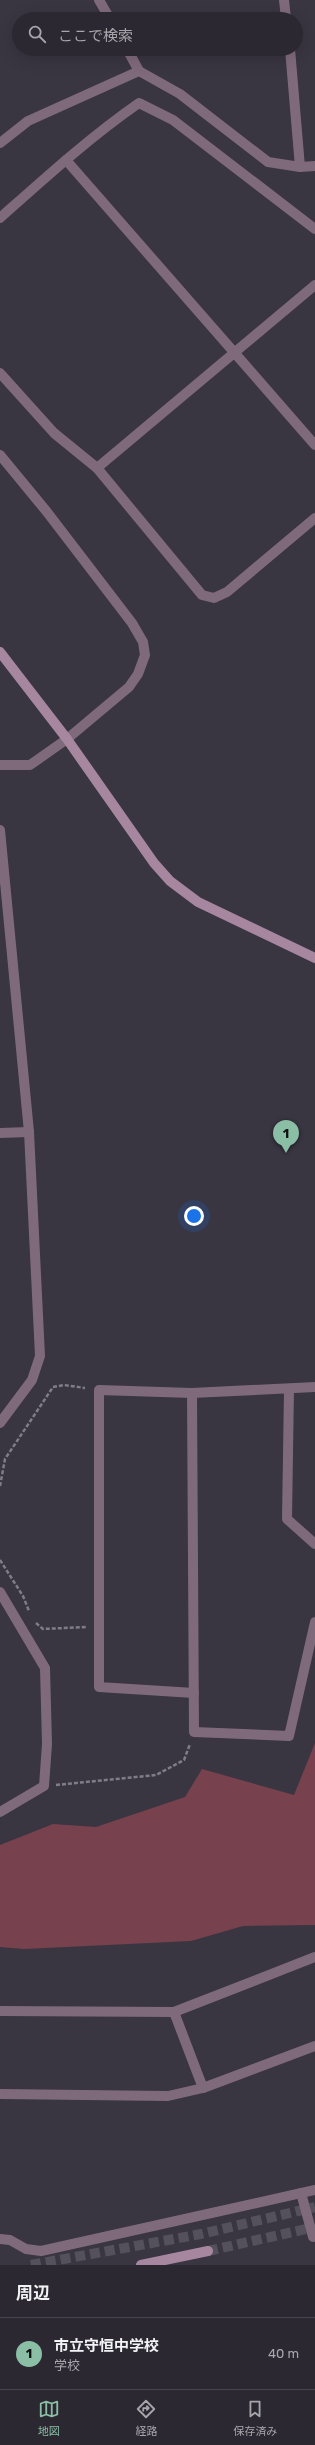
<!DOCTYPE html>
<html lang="ja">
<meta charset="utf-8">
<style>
body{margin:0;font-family:Rubik,"Noto Sans JP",sans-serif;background:#333039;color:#f1f3f6}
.you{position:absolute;left:194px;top:1216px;width:14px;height:14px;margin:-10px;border:3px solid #fff;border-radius:50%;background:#1a73e8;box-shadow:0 0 0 6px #1a73e833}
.badge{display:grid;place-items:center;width:26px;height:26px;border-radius:50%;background:#8abfa5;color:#111;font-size:13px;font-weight:700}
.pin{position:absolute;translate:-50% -33px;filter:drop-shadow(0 1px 2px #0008)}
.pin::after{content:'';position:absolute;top:21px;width:14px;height:12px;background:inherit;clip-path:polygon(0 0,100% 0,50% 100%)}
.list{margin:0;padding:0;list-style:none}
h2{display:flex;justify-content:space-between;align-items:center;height:52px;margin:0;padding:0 16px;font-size:17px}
h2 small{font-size:13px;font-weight:400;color:#a6a6ab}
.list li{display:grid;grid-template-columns:26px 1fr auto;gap:12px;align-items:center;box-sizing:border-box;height:72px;padding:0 16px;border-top:1px solid #47444d}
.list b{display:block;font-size:15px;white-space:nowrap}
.list p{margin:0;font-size:13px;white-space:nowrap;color:#a6a6ab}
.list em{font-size:13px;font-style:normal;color:#a6a6ab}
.icon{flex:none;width:22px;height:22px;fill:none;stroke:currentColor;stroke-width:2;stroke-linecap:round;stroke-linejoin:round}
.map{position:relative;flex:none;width:315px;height:2265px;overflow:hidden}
.search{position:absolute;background:#2b2831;box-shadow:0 4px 16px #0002;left:12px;right:12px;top:12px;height:44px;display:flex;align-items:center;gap:10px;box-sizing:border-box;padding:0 14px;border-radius:22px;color:#a6a6ab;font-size:15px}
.sheet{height:124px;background:#2b2831}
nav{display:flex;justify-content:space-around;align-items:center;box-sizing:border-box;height:56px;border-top:1px solid #47444d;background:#2b2831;font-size:11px;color:#a6a6ab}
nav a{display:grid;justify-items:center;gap:2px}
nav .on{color:#8abfa5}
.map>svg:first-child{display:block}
</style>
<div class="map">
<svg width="315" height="2265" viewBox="0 0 315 2265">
<rect width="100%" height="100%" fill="#393541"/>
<!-- green -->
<polygon fill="#77424e" points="315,1743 315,1925 243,1926 191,1941 24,1949 0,1947 0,1845 53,1824 96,1827 185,1797 202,1769 294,1795"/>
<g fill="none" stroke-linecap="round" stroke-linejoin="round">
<!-- secondary-tunnel -->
<g stroke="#54515c" stroke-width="10" stroke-dasharray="10 5" stroke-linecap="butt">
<polyline points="208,2251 315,2227"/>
<polyline points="31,2265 201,2234 315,2207"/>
</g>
<!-- path -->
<g stroke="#807d87" stroke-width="2.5" stroke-dasharray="4 2" stroke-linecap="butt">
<polyline points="0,1486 5,1459 53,1387 64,1385 85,1388"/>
<polyline points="0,1560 23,1596 29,1611"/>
<polyline points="36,1623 43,1629 86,1627"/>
<polyline points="56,1785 156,1775 184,1760 190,1744"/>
</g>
<!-- lane -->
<g stroke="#7f6a7b" stroke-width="10">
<polyline points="66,160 315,445"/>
<path d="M0,218C45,178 90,137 139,103L173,120L315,229"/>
<polyline points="0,373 54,433 97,468 202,595 214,598 227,592 315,518"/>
<polyline points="97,468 315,285"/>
</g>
<!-- street -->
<g stroke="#7f6a7b" stroke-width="10">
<polyline points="99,0 110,19"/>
<polyline points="284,0 286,19"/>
<polyline points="127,49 139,71 180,94 268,162 300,167 315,166"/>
<polyline points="290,49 300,167"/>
<polyline points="0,143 28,121 139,71"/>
<polyline points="0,455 47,512 132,623 143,642 145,655 138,674 129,687 67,739 30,765 0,765"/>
<polyline points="0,830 29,1132 40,1356 32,1380 0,1423"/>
<polyline points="0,1133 29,1132"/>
<polyline points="289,1389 287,1519 315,1544"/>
<polyline points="192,1393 194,1732 289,1736 315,1622"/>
<polyline points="0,1592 45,1668 47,1744 44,1786 0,1812"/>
<polyline points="194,1693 99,1687 99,1390 192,1393 315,1387"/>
<polyline points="0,2011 174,2012"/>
<polyline points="203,2088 174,2012 315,1957"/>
<polyline points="0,2094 168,2096 203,2088 315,2046"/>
<polyline points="301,2193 313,2237 315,2236"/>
<polyline points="0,2239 10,2240 26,2249 41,2251 315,2190"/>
</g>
<!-- secondary -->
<g stroke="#a786a0" stroke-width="10">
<polyline points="0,652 67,739 154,863 170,881 198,902 315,958"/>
<polyline points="141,2265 208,2251"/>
</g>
</g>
</svg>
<div class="you"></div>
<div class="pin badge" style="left:286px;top:1153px">1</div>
<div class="search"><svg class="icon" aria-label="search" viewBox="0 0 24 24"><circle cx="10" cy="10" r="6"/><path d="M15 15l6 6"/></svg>ここで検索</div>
</div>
<section class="sheet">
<h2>周辺<small></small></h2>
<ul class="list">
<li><span class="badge">1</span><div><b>市立守恒中学校</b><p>学校</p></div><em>40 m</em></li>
</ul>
</section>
<nav>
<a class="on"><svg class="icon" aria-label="map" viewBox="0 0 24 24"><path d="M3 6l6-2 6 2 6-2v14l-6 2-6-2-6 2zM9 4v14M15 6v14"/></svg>地図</a>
<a><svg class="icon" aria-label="directions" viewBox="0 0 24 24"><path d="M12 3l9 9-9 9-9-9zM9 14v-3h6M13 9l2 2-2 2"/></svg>経路</a>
<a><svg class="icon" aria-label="saved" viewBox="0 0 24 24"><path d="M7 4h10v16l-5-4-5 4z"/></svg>保存済み</a>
</nav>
